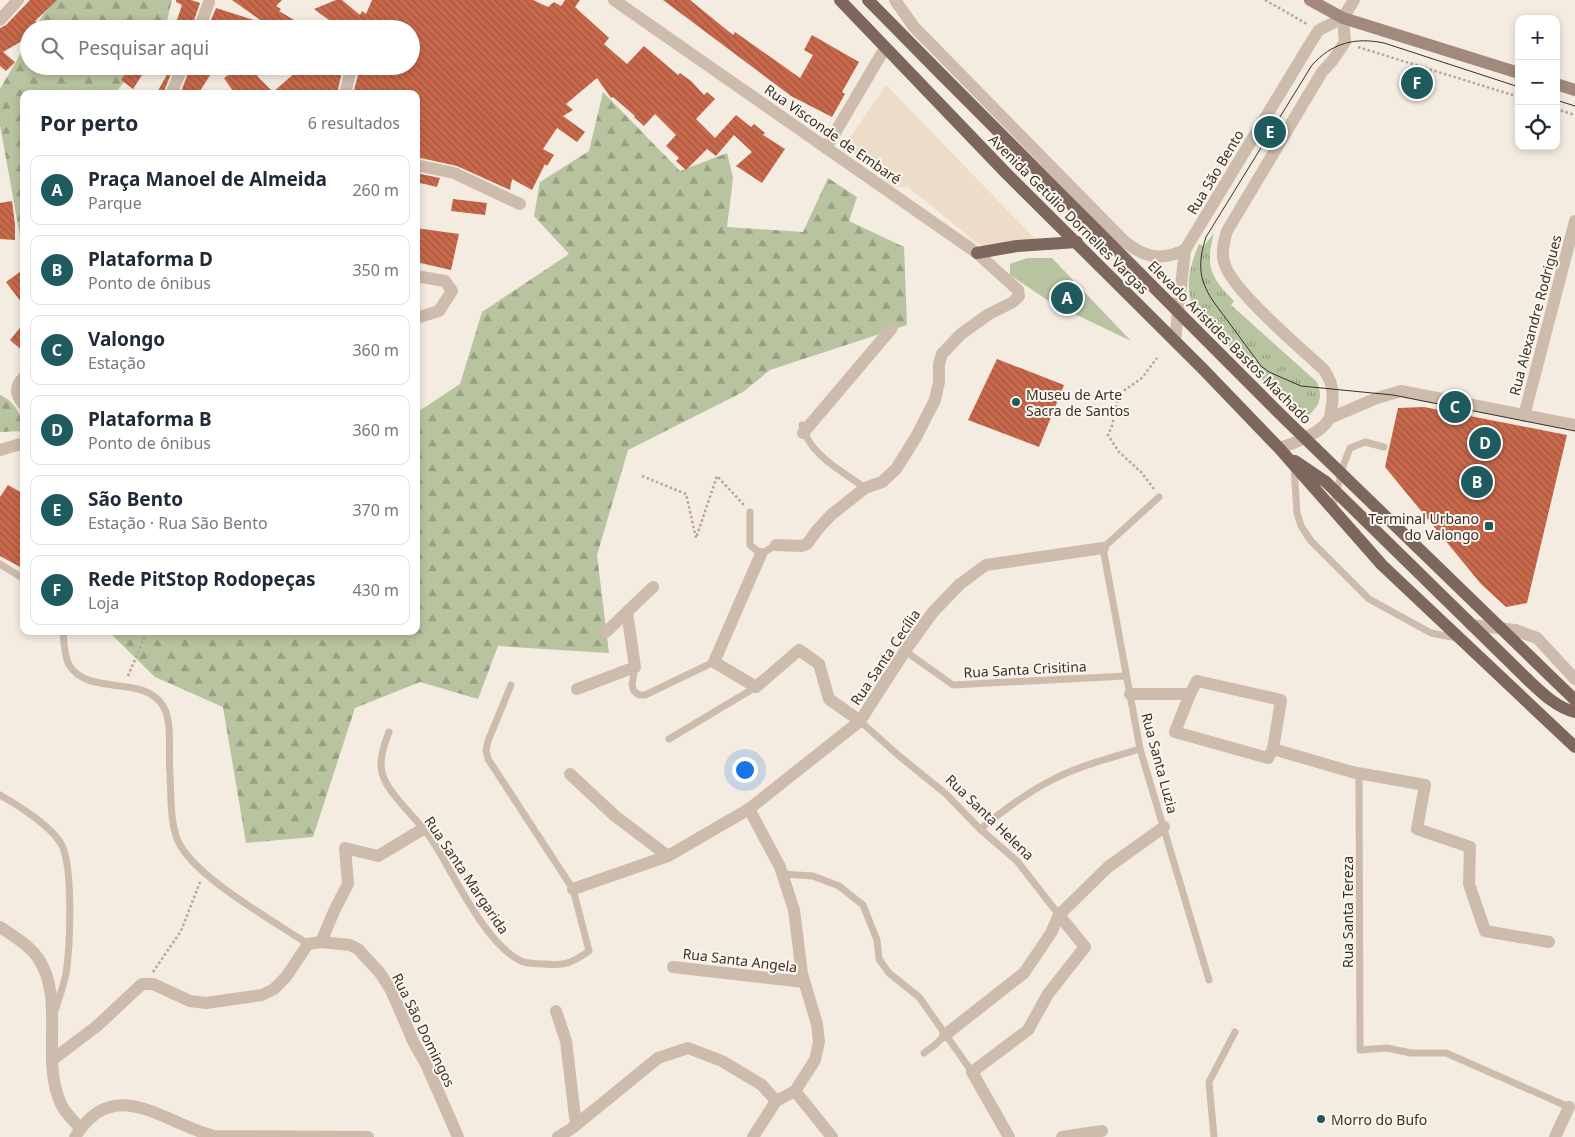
<!DOCTYPE html>
<html lang="pt">
<meta charset="utf-8">
<style>
body{margin:0;font-family:"Noto Sans",sans-serif;background:#f2f2f3;color:#1f2937}
.controls{position:absolute;right:15px;top:15px;display:grid;overflow:hidden;border-radius:10px;box-shadow:0 2px 8px #0003}
.controls button{width:45px;height:45px;display:grid;place-items:center;padding:0;border:0;border-bottom:1px solid #e0e1e3;background:#fff;color:#1f2937;font:25px sans-serif}
.you{position:absolute;left:744px;top:769px;width:18px;height:18px;margin:-12px;border:4px solid #fff;border-radius:50%;background:#1a73e8;box-shadow:0 0 0 8px #1a73e833}
.badge{display:grid;place-items:center;width:32px;height:32px;border-radius:50%;background:#1f5a5e;color:#fff;font-size:16px;font-weight:700}
.pin{position:absolute;translate:-50% -50%;border:2px solid #fff;box-shadow:0 1px 5px #0006}
.list{margin:0;padding:0;list-style:none}
h2{display:flex;justify-content:space-between;align-items:center;height:65px;margin:0;padding:0 20px;font-size:21px}
h2 small{font-size:16px;font-weight:400;color:#747a83}
.list li{display:grid;grid-template-columns:32px 1fr auto;gap:15px;align-items:center;box-sizing:border-box;height:70px;margin:0 10px 10px;padding:0 10px;border:1px solid #e0e1e3;border-radius:10px}
.list b{display:block;font-size:19px;white-space:nowrap}
.list p{margin:0;font-size:16px;white-space:nowrap;color:#747a83}
.list em{font-size:16px;font-style:normal;color:#747a83}
.icon{flex:none;width:28px;height:28px;fill:none;stroke:currentColor;stroke-width:2;stroke-linecap:round;stroke-linejoin:round}
.map{position:relative;flex:none;width:1575px;height:1137px;overflow:hidden}
.search{position:absolute;background:#fff;box-shadow:0 2px 8px #0003;left:20px;top:20px;width:400px;height:55px;display:flex;align-items:center;gap:12px;box-sizing:border-box;padding:0 18px;border-radius:28px;color:#747a83;font-size:19px}
.panel{position:absolute;background:#fff;box-shadow:0 2px 8px #0003;left:20px;top:90px;width:400px;height:545px;border-radius:10px}
.map>svg:first-child{display:block}
</style>
<div class="map">
<svg width="1575" height="1137" viewBox="0 0 1575 1137">
<defs>
<pattern id="grass-tufts" width="24" height="20" patternUnits="userSpaceOnUse" patternTransform="scale(1.25)"><rect width="24" height="20" fill="#b8c4a0"/><path d="M3 7l-1-3M5 7V3M7 7l1-3M15 17l-1-3M17 17v-4M19 17l1-3" fill="none" stroke="#97a083"/></pattern>
<pattern id="forest-firs" width="22" height="20" patternUnits="userSpaceOnUse" patternTransform="scale(1.25)"><rect width="22" height="20" fill="#b8c4a0"/><path d="M5 1l3.5 6h-7zM16 11l3.5 6h-7z" fill="#97a083"/></pattern>
<pattern id="building-back-hatch" width="6" height="6" patternUnits="userSpaceOnUse" patternTransform="scale(1.25)"><rect width="6" height="6" fill="#c8694b"/><path d="M-1 5l2 2M0 0l6 6M5-1l2 2" fill="none" stroke="#a4573f"/></pattern>
</defs>
<rect width="100%" height="100%" fill="#f4ebe1"/>
<!-- grass -->
<path fill="url(#grass-tufts)" d="M1214,233C1205,266 1210,277 1234,301L1231,305L1317,382C1324,400 1318,406 1306,418H1301L1197,315C1183,292 1189,267 1199,244L1204,246Z"/>
<!-- forest -->
<g fill="url(#forest-firs)">
<polygon points="51,0 172,0 165,29 35,29"/>
<polygon points="29,39 29,66 138,66 114,94 24,94 24,259 0,125 0,89"/>
<polygon points="603,92 680,171 727,153 733,178 727,227 803,232 828,178 857,197 849,221 904,247 907,325 770,370 743,392 628,450 597,555 609,653 498,646 478,699 420,682 355,708 313,837 246,843 223,707 155,677 108,631 416,631 416,413 460,384 482,312 569,254 534,216 540,182 589,151"/>
<path d="M0,395C13,400 24,417 24,431L0,432Z"/>
</g>
<!-- green -->
<polygon fill="#b8c4a0" points="1027,258 1052,258 1131,341 1052,303 1010,275 1010,264"/>
<!-- plaza -->
<polygon fill="#ecdcc8" points="886,85 1036,240 982,247 908,187 893,187 845,145"/>
<!-- building -->
<g fill="url(#building-back-hatch)">
<polygon points="30,0 57,0 35,21 45,29 29,29 29,37 3,52 15,62 6,71 0,66 0,28 6,25"/>
<polygon points="176,0 191,0 200,3 191,29 177,20 182,5 176,2"/>
<polygon points="232,0 282,0 276,6 281,9 279,11 309,29 227,29 211,20 216,8 266,24"/>
<polygon points="336,0 342,0 360,15 362,11 366,14 372,0 533,0 548,7 554,2 561,6 565,0 580,0 575,7 609,38 604,44 627,64 644,46 678,75 680,73 691,81 704,95 707,92 715,99 696,119 715,138 736,115 751,127 754,124 765,133 763,135 785,149 762,183 736,166 752,152 734,135 716,156 707,149 686,170 676,161 679,158 666,146 676,135 655,114 644,126 634,117 635,116 613,97 611,98 597,78 566,104 573,110 563,116 585,132 577,142 557,128 543,149 554,155 547,166 545,164 532,190 512,179 510,190 457,166 416,157 416,94 353,94 358,75 357,69 359,66 411,66 411,29 341,29 314,9"/>
<polygon points="663,0 690,0 733,35 735,32 800,78 813,55 804,50 812,35 859,62 842,92 845,94 832,117 791,96"/>
<polygon points="131,66 148,66 133,89 121,80"/>
<polygon points="172,66 174,66 163,94 156,94"/>
<polygon points="191,66 216,66 198,94 180,94"/>
<polygon points="242,66 267,66 257,76 273,92 296,72 295,66 342,66 342,71 337,94 235,94 224,78"/>
<polygon points="416,173 440,178 437,187 416,182"/>
<polygon points="453,199 487,203 485,215 451,211"/>
<polygon points="12,201 15,225 15,240 0,239 0,203"/>
<polygon points="416,228 459,234 451,270 416,262"/>
<polygon points="24,269 24,306 6,282"/>
<polygon points="24,323 24,352 10,340"/>
<polygon points="997,359 1064,385 1039,447 968,420"/>
<polygon points="1424,407 1567,435 1527,603 1506,607 1481,584 1385,467 1398,408"/>
<polygon points="8,485 24,494 24,569 0,556 0,497"/>
</g>
<g fill="none" stroke-linecap="round" stroke-linejoin="round">
<!-- path -->
<g stroke="#b9a596" stroke-width="2.5" stroke-dasharray="2.5 2.5" stroke-linecap="butt">
<polyline points="1265,0 1307,24"/>
<polyline points="1358,47 1519,97"/>
<polyline points="1556,109 1575,115"/>
<polyline points="642,476 686,494 696,538 717,476 744,505"/>
<polyline points="1154,489 1141,472 1119,452 1108,435 1112,426 1119,394 1142,378 1157,358"/>
<polyline points="128,676 147,631"/>
<polyline points="153,972 181,931 200,882"/>
</g>
<!-- service -->
<g stroke="#cdbbac" stroke-width="7">
<path d="M802,425C809,455 842,471 865,488"/>
<polyline points="1294,467 1297,513 1301,526 1311,541 1369,599 1431,633 1457,638"/>
<polyline points="1159,497 1103,548 1140,749 1209,980"/>
<polyline points="1332,510 1343,466 1350,448 1365,442 1384,447"/>
<polyline points="750,512 750,545 761,554 776,545"/>
<polyline points="0,564 24,579"/>
<path d="M63,631C64,641 64,656 69,665C89,697 144,674 163,706C173,721 168,755 170,773C171,794 170,823 178,841C194,877 274,921 308,944"/>
<polyline points="905,651 953,685 1126,676"/>
<polyline points="635,667 632,685 634,691 639,695 645,695 714,662"/>
<polyline points="860,721 898,755 946,794 980,829 1017,861 1059,915"/>
<path d="M389,732C384,745 379,759 382,773C388,795 419,820 432,840C454,874 485,944 521,961C528,964 537,964 544,964C565,966 572,963 589,951L573,889L488,759L486,750L488,741L511,685"/>
<polyline points="669,739 756,687"/>
<polyline points="1359,773 1360,1050 1387,1048 1411,1053 1446,1053 1569,1107"/>
<path d="M0,795C18,805 49,825 60,842C74,862 70,948 66,974C63,987 59,999 55,1011"/>
<path d="M980,829C1003,811 1025,794 1050,781C1078,766 1110,758 1140,749"/>
<polyline points="782,874 813,876 839,886 863,905 877,940 879,959 889,973 919,997 972,1072"/>
<polyline points="924,1053 935,1045 945,1035"/>
<polyline points="1214,1137 1209,1082 1235,1032"/>
</g>
<!-- minor -->
<g stroke="#cdbbac" stroke-width="12">
<polyline points="614,0 977,253 1018,290 1019,296 1013,302 989,314 961,334 942,354 939,364 939,382 935,400 916,437 896,469 882,482 865,488 831,515 818,529 807,544 801,546 776,545"/>
<path d="M895,0L914,27L1124,241C1145,258 1160,261 1185,250"/>
<polyline points="0,20 18,0"/>
<polyline points="199,29 209,2"/>
<polyline points="171,94 183,66"/>
<polyline points="345,94 350,73"/>
<polyline points="826,148 885,48"/>
<polyline points="416,165 454,173 520,204"/>
<polyline points="416,276 445,281 452,291 439,311 416,318"/>
<polyline points="1175,340 1185,250 1313,39 1319,30 1343,18 1354,0"/>
<path d="M24,377C14,387 15,394 24,405"/>
<polyline points="1524,416 1575,221"/>
<polyline points="1330,418 1377,398 1401,391 1575,425"/>
<polyline points="803,433 892,328"/>
<path d="M1279,448C1293,444 1322,433 1329,419C1331,415 1331,409 1332,404C1334,391 1332,381 1324,370C1302,349 1230,289 1224,262C1221,252 1224,241 1227,231L1322,72L1333,60L1345,42L1343,18"/>
<polyline points="0,450 24,443"/>
<polyline points="761,554 714,662 756,687 799,650 819,664 829,699 860,721"/>
<polyline points="606,632 653,587"/>
<polyline points="577,689 635,667 627,612"/>
<polyline points="1130,694 1190,694 1197,681 1281,700 1273,749 1352,772 1425,785 1417,829 1470,847 1469,884 1485,931 1549,942"/>
<polyline points="1190,694 1175,732 1268,758 1273,749"/>
<polyline points="570,774 615,816 668,856"/>
<polyline points="749,809 780,867 794,910 802,974 817,1024 819,1042 815,1060 795,1091 776,1101 753,1137"/>
<polyline points="573,889 668,856 749,809 860,721 905,651 933,612 960,584 986,565 1103,548"/>
<path d="M0,927C13,936 29,945 38,958C66,999 40,1059 61,1104C65,1113 74,1121 80,1128"/>
<polyline points="321,942 335,909 348,884 345,848 378,856 423,829"/>
<polyline points="673,967 804,982"/>
<polyline points="556,1011 566,1041 576,1125"/>
<polyline points="945,1035 1024,973 1051,933 1059,915 1108,867 1164,827"/>
<polyline points="52,1060 97,1026 142,984 153,984 190,1001 206,1003 262,995 274,989 286,977 308,944 321,942 350,945 358,949 380,973 391,990 414,1043 426,1064 458,1137"/>
<polyline points="795,1091 832,1137"/>
<path d="M75,1137C114,1073 163,1123 214,1136L368,1137"/>
<polyline points="558,1137 571,1129 658,1058 688,1048 722,1061 762,1085 776,1101"/>
<polyline points="1009,1137 972,1072 1028,1030 1048,994 1085,947 1059,915"/>
<polyline points="1062,1137 1102,1131"/>
<polyline points="1555,1137 1569,1107"/>
</g>
<!-- tertiary -->
<polyline stroke="#cdbbac" stroke-width="12" points="1471,625 1515,630 1537,638 1575,679"/>
<!-- secondary -->
<g stroke="#a18a7d" stroke-width="12">
<polyline points="1310,0 1343,18 1519,73"/>
<polyline points="1556,84 1575,90"/>
</g>
<!-- primary -->
<g stroke="#7d675c" stroke-width="12">
<polyline points="840,0 1005,172 1202,368 1279,448 1382,565 1575,747"/>
<polyline points="868,0 942,75"/>
<polyline points="977,253 1017,246 1077,242"/>
<path d="M1295,461L1326,482L1525,677C1540,691 1555,707 1575,712"/>
</g>
<!-- tram -->
<g stroke="#3b302b" stroke-width="1">
<path d="M1519,87L1384,43C1355,37 1332,43 1312,65L1206,237C1198,263 1198,278 1213,301L1261,366L1269,372L1301,386L1393,395L1575,431"/>
<polyline points="1556,100 1575,106"/>
</g>
<!-- primary-bridge -->
<polyline stroke="#7d675c" stroke-width="12" points="942,75 1280,414 1575,700"/>
</g>
<!-- markers -->
<g fill="#1f5a5e" stroke="#fbf5ee" stroke-width="2">
<circle cx="1016" cy="402" r="5"/>
<rect x="1484" y="521" width="10" height="10" rx="2.5"/>
<circle cx="1321" cy="1119" r="5"/>
</g>
<g text-anchor="middle" dominant-baseline="central" stroke-width="4" stroke-linejoin="round" paint-order="stroke">
<!-- street labels -->
<g font-size="14" fill="#3b302b" stroke="#fbf5ee">
<text transform="translate(833 134) rotate(35)">Rua Visconde de Embaré</text>
<text transform="translate(1215 172) rotate(-59)">Rua São Bento</text>
<text transform="translate(1069 214) rotate(45)">Avenida Getúlio Dornelles Vargas</text>
<text transform="translate(1535 315) rotate(-75)">Rua Alexandre Rodrigues</text>
<text transform="translate(1230 342) rotate(45)">Elevado Aristides Bastos Machado</text>
<text transform="translate(885 657) rotate(-56)">Rua Santa Cecília</text>
<text transform="translate(1025 669) rotate(-3)">Rua Santa Crisitina</text>
<text transform="translate(1160 763) rotate(75)">Rua Santa Luzia</text>
<text transform="translate(990 817) rotate(44)">Rua Santa Helena</text>
<text transform="translate(467 875) rotate(56)">Rua Santa Margarida</text>
<text transform="translate(1347 912) rotate(-90)">Rua Santa Tereza</text>
<text transform="translate(740 960) rotate(7)">Rua Santa Angela</text>
<text transform="translate(424 1030) rotate(64)">Rua São Domingos</text>
</g>
<!-- poi labels -->
<g font-size="14" fill="#3b302b" stroke="#fbf5ee" text-anchor="start">
<text x="1026" y="394">Museu de Arte<tspan x="1026" dy="16">Sacra de Santos</tspan></text>
<text x="1479" y="518" text-anchor="end">Terminal Urbano<tspan x="1479" dy="16">do Valongo</tspan></text>
<text x="1331" y="1119">Morro do Bufo</text>
</g>
</g>
</svg>
<div class="controls">
<button>+</button>
<button>−</button>
<button><svg class="icon" aria-label="locate" viewBox="0 0 24 24"><circle cx="12" cy="12" r="6"/><path d="M12 2v4M12 18v4M2 12h4M18 12h4"/></svg></button>
</div>
<div class="you"></div>
<div class="pin badge" style="left:1067px;top:298px">A</div>
<div class="pin badge" style="left:1477px;top:482px">B</div>
<div class="pin badge" style="left:1455px;top:407px">C</div>
<div class="pin badge" style="left:1485px;top:443px">D</div>
<div class="pin badge" style="left:1270px;top:132px">E</div>
<div class="pin badge" style="left:1417px;top:83px">F</div>
<div class="search"><svg class="icon" aria-label="search" viewBox="0 0 24 24"><circle cx="10" cy="10" r="6"/><path d="M15 15l6 6"/></svg>Pesquisar aqui</div>
<section class="panel">
<h2>Por perto<small>6 resultados</small></h2>
<ul class="list">
<li><span class="badge">A</span><div><b>Praça Manoel de Almeida</b><p>Parque</p></div><em>260 m</em></li>
<li><span class="badge">B</span><div><b>Plataforma D</b><p>Ponto de ônibus</p></div><em>350 m</em></li>
<li><span class="badge">C</span><div><b>Valongo</b><p>Estação</p></div><em>360 m</em></li>
<li><span class="badge">D</span><div><b>Plataforma B</b><p>Ponto de ônibus</p></div><em>360 m</em></li>
<li><span class="badge">E</span><div><b>São Bento</b><p>Estação · Rua São Bento</p></div><em>370 m</em></li>
<li><span class="badge">F</span><div><b>Rede PitStop Rodopeças</b><p>Loja</p></div><em>430 m</em></li>
</ul>
</section>
</div>
